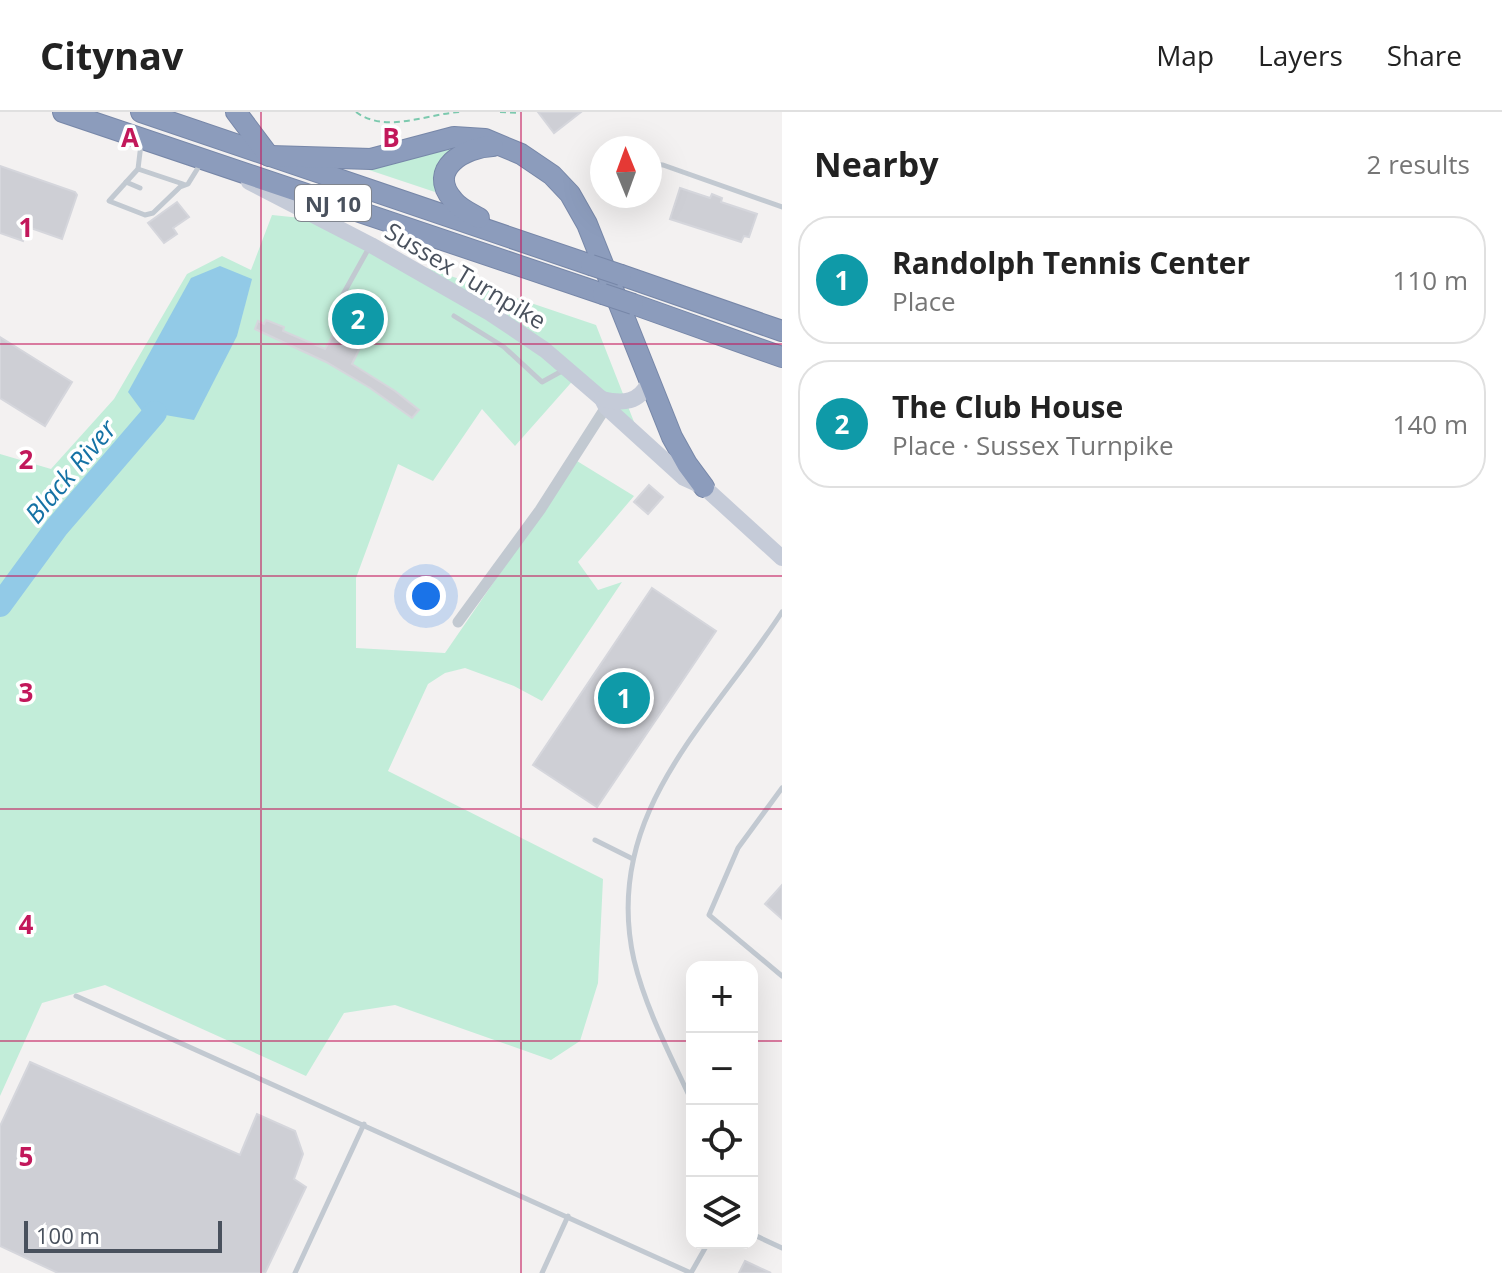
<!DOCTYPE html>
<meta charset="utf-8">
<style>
body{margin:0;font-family:"Open Sans",sans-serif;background:#f6f6f6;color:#222}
.controls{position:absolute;right:24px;bottom:24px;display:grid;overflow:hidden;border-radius:16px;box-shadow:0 8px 32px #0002}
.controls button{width:72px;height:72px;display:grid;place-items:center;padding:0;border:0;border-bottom:2px solid #e0e0e0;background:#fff;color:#222;font:40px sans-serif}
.compass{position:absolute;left:590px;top:24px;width:72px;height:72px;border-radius:50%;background:#fff;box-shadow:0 8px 32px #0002;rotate:359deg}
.scale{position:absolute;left:24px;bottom:20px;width:198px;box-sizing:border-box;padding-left:8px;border:4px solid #49515d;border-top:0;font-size:22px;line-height:28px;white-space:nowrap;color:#49515d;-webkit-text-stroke:6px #fff;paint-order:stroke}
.you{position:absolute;left:426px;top:484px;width:28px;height:28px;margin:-20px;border:6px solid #fff;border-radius:50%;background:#1a73e8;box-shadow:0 0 0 12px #1a73e833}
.badge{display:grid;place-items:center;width:52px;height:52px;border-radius:50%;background:#2563eb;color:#fff;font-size:26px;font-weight:700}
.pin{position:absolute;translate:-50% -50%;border:4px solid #fff;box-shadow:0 2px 8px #0006}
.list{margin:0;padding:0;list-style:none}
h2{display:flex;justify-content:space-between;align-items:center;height:104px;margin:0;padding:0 32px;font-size:34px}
h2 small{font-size:26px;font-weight:400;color:#767676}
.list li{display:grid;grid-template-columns:52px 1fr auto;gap:24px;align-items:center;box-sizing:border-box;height:128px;margin:0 16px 16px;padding:0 16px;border:2px solid #e0e0e0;border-radius:32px}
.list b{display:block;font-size:30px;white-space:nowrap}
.list p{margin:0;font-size:26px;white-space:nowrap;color:#767676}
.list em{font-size:26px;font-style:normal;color:#767676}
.icon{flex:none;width:44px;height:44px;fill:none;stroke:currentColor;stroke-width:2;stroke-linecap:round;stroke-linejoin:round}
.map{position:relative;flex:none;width:782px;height:1161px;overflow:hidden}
header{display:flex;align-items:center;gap:48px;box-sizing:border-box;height:112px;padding:0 40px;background:#fff;border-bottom:2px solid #e0e0e0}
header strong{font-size:38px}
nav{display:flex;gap:44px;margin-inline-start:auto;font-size:28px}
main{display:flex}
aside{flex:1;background:#fff}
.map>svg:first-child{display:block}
</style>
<header>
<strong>Citynav</strong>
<nav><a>Map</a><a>Layers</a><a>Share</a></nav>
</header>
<main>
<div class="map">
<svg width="782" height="1161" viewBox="0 0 782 1161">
<rect width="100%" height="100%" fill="#f3f1f1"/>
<!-- green -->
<g fill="#c2edd9">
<polygon points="460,32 443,46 435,80 360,55"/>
<polygon points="272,103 301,106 400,147 596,213 636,315 577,264 515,334 482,297 433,369 398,352 356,466 356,536 445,541 577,349 634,384 578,450 598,478 622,470 542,589 514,574 465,556 445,561 428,572 388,659 603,767 598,871 580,929 551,948 395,893 344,901 306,964 105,873 42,891 0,984 0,342 51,357 114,287 187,162 222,144 251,158"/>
</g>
<!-- water -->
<polygon fill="#92cae7" points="220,154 252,167 237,224 194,308 142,299 128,280 191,166"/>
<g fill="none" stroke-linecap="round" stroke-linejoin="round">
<!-- river -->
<polyline stroke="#92cae7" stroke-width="24" points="0,493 57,415 155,301"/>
</g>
<!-- building -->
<g fill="#cecfd5" stroke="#d5d6dc" stroke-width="2">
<polygon points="538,0 581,0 554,21"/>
<polygon points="0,54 75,80 77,83 62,127 28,115 23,129 0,121"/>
<polygon points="680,76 710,86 712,82 722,86 721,90 757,102 749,125 744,124 741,130 670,107"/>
<polygon points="177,90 189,105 173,116 177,122 164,131 148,111"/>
<polygon points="357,181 381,194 352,252 395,279 419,298 412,306 370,276 326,250 255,217 258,209 264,212 266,208 284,215 283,219 325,237"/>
<polygon points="0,225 72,270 45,314 0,286"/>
<polygon points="649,373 663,385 648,402 634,390"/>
<polygon points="652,476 716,519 597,695 533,653"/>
<polygon points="782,773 782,807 765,792"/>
<polygon points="30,950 240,1043 257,1002 295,1019 303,1042 294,1067 306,1075 265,1161 58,1161 0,1134 0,1014"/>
<polygon points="745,1149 771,1161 739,1161"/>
</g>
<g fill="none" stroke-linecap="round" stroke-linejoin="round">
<!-- highway casing -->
<g stroke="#7787a8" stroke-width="22">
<g id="highway">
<polyline points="63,0 603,182"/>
<polyline points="141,0 591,153"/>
<polyline points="236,0 269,44"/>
<polyline points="271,44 371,47 454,25 485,27 521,42 552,63 570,82 587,112 672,325 687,352 704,375"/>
<path d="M479,106C470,101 459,96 453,88C426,57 465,35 493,34"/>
<polyline points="621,163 782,219"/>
<polyline points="633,192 782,245"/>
</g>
</g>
<!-- path -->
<g stroke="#7cc9ae" stroke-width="2" stroke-dasharray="6 4" stroke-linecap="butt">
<path d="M356,0C386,22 426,2 460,0"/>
<polyline points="500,0 520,1"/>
</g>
<!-- lane -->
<g stroke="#c2c9d1" stroke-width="5">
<polyline points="141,32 138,57 109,89 145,103 153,101 180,75 188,72 201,51"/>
<polyline points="650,52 663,53 782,95"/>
<polyline points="138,57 183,72"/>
<polyline points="126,70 140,76"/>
<polyline points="341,186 370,134"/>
<polyline points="454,204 504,235 542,270 562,259"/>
<polyline points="782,676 738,736 709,803 782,864"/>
<polyline points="595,728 633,747"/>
<polyline points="76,884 691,1161"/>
<path d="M692,990C671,944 646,898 634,848C601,702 711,610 782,500"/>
<polyline points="752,1122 782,1136"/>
<polyline points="295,1161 364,1012"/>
<polyline points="542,1161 568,1104"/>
<polyline points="691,1161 708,1131"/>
</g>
<!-- street -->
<polyline stroke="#c2c9d1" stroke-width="11" points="458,510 540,398 606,295"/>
<!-- secondary -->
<g stroke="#c5cbd8" stroke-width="16">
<polyline points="249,70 371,133 490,201 545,238 602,287 606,295 684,366 704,375 782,446"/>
<path d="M602,287C623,292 639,291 649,270"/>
</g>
<!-- highway -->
<use href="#highway" stroke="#8c9cbc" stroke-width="20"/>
<!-- highway-bridge casing -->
<g stroke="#7787a8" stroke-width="22" stroke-linecap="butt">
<g id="highway-bridge">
<polyline points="591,153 621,163"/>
<polyline points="603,182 633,192"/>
</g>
</g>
<!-- highway-bridge -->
<use href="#highway-bridge" stroke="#8c9cbc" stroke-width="20"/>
</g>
<!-- grid -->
<path fill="none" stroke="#c2185b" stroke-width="2" stroke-opacity="0.55" d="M261,0V1161M521,0V1161M0,232H782M0,464H782M0,697H782M0,929H692M752,929H782"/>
<g text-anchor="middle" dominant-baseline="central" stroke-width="7" stroke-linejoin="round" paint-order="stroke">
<!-- shield labels -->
<rect fill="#fff" stroke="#80858e" stroke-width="2" x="295" y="73" width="76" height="36" rx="6"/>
<g font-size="22" font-weight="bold" fill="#49515d">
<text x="333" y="91">NJ 10</text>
</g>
<!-- street labels -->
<g font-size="24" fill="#49515d" stroke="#fff">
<text transform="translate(466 163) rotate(31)">Sussex Turnpike</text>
</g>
<!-- water labels -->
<g font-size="26" font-style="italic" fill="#1572a5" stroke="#fff">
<text transform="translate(70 359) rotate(-50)">Black River</text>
</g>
</g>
<g font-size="26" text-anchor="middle" font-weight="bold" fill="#c2185b" stroke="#fff" stroke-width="7" stroke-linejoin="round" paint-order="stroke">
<text x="130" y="35">A</text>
<text x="391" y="35">B</text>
<text x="26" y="125">1</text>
<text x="26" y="357">2</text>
<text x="26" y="590">3</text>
<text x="26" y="822">4</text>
<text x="26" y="1054">5</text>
</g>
</svg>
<div class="controls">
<button>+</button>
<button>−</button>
<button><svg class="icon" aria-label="locate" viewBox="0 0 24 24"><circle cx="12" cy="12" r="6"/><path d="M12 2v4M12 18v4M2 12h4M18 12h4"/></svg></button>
<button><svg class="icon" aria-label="layers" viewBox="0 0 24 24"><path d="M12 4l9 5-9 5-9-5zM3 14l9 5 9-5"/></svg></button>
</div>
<svg class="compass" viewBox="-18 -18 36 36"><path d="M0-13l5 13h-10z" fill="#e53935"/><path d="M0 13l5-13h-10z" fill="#767676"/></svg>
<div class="scale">100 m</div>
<div class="you"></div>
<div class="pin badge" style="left:624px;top:586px;background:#0f9aa8">1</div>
<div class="pin badge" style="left:358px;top:207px;background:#0f9aa8">2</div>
</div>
<aside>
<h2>Nearby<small>2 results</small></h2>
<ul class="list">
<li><span class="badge" style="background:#0f9aa8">1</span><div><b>Randolph Tennis Center</b><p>Place</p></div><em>110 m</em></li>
<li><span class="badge" style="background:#0f9aa8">2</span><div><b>The Club House</b><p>Place · Sussex Turnpike</p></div><em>140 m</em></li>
</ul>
</aside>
</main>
